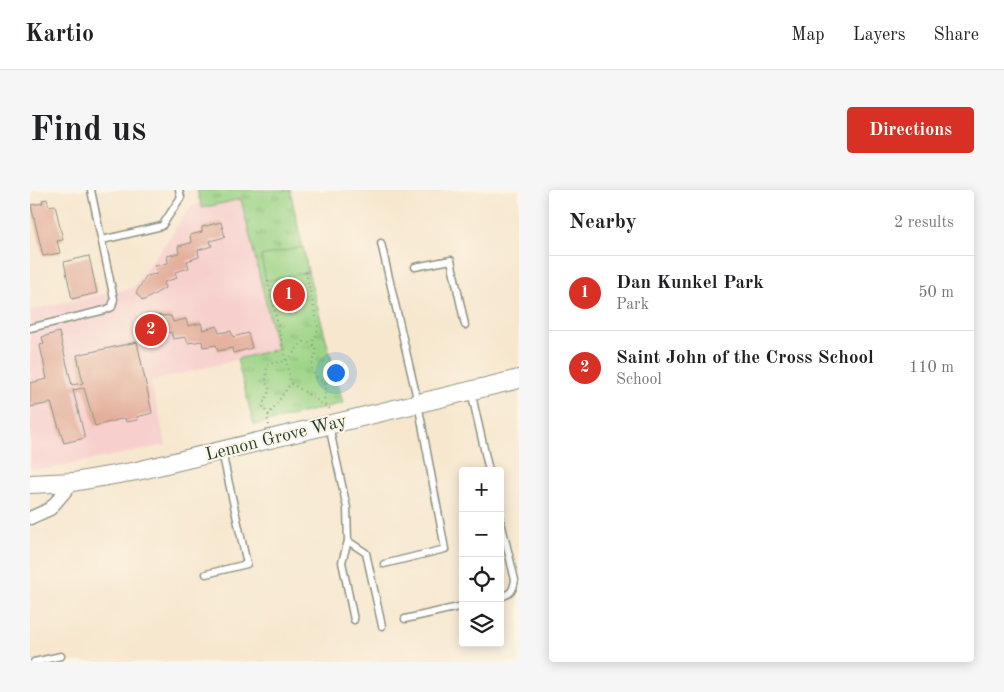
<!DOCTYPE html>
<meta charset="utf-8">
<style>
body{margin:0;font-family:"Old Standard TT",serif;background:#f6f6f6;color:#202124}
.controls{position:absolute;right:15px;bottom:15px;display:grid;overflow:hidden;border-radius:5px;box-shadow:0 2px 12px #0003}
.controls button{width:45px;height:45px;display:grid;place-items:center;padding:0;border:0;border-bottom:1px solid #e0e0e0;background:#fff;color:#202124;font:25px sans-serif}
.you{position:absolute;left:305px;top:182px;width:18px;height:18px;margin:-12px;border:4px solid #fff;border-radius:50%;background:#1a73e8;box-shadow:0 0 0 8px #1a73e833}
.badge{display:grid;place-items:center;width:32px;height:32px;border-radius:50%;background:#d93025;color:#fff;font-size:16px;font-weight:700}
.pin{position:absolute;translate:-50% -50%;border:2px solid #fff;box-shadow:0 1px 5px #0006}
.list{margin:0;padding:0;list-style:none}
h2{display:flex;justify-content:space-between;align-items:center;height:65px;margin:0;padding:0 20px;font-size:21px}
h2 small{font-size:16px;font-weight:400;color:#757577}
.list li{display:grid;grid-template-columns:32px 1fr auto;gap:15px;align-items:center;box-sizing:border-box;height:75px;padding:0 20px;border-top:1px solid #e0e0e0}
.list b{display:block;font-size:19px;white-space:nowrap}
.list p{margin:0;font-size:16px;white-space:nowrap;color:#757577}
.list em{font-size:16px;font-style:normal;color:#757577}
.icon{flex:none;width:28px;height:28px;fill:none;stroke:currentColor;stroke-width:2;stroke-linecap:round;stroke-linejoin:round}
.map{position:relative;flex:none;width:489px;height:472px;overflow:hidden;border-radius:5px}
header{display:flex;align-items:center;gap:30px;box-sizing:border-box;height:70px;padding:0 25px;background:#fff;border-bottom:1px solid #e0e0e0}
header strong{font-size:24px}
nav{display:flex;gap:28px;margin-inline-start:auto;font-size:18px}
.intro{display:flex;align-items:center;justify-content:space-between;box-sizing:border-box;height:120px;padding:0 30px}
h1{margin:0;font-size:35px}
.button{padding:12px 22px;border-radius:5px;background:#d93025;color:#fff;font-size:18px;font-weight:700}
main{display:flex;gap:30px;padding:0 30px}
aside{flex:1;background:#fff;border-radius:5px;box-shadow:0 2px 12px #0003}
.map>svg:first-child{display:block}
</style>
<header>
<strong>Kartio</strong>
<nav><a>Map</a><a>Layers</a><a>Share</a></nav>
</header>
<div class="intro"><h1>Find us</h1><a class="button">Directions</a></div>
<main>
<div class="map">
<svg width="489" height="472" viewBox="0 0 489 472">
<defs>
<pattern id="grass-tufts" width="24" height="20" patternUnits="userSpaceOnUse" patternTransform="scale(1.25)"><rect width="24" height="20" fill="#9cd487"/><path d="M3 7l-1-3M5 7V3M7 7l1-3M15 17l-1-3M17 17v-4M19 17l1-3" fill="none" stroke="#7fad6f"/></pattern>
</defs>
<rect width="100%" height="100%" fill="#fcf5e5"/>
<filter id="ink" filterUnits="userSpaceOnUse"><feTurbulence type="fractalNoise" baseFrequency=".02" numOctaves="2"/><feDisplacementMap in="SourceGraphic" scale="10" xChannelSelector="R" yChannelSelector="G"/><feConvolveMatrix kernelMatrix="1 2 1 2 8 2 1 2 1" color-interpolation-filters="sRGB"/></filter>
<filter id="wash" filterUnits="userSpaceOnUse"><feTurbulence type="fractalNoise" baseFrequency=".0096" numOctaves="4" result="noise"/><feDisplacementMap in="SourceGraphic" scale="20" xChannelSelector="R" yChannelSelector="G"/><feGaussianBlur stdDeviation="1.12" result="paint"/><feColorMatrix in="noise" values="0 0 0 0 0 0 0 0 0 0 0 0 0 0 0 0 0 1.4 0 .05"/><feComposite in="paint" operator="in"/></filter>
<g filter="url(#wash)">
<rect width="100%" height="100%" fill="#f7e7cf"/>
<!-- built -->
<polygon fill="#f7d0ce" points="211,9 247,160 121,191 136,255 17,279 0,279 0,120 103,98 162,16 171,13 172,18"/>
<!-- grass -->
<polygon fill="url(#grass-tufts)" stroke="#5e885e" points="167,0 260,0 278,82 313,213 224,235 207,169 247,159 211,9 172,18"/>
<!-- garden -->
<polygon fill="#9cd487" stroke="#5e885e" points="273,57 278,82 236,91 231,66"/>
<g id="blocks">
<!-- building -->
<g fill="#e4b09d">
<polygon points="17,9 19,16 25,15 33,50 27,51 30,63 13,66 1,15 13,13 12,10"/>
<polygon points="191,32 195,47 180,51 182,56 168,60 169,67 157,71 159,78 145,82 147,88 134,92 135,98 113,111 106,103 116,86 127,84 125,76 138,73 137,66 149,63 148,56 161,53 160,45 172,42 172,37"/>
<polygon points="59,66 67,103 42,109 34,72"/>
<polygon points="116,125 141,126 143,132 156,129 158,136 171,133 173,140 187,136 189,143 201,141 203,147 218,143 222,158 203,163 202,158 188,161 186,155 173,157 172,151 158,153 156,147 143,149 141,142 130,145 114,135"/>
<polygon points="29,142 42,195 53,193 47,165 107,152 122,223 107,227 108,230 96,232 95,228 65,236 54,198 43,200 55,248 34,253 21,213 0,217 0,193 17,189 10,155 14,154 12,147"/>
</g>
</g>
</g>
<g filter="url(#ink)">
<use href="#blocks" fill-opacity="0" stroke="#8b9282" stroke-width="1"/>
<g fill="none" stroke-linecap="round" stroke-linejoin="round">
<!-- lane casing -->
<g stroke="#8b9282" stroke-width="9">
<g id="lane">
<polyline points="72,50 132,36 151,7 149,0"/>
<polyline points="351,53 388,213 415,359 354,374"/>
<polyline points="385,77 421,70 435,135"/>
<polyline points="0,138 75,120 82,117 84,109 61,0"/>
<polyline points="441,201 459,281"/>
<polyline points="299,236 317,318 318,351 312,372 324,430"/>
<path d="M470,328L485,390C483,401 481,404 470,407"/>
<polyline points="318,351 336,363 352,436"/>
<polyline points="176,384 217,374 192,262"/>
<polyline points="375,429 433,416"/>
<polyline points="4,472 31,466"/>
</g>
</g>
<!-- street casing -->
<g stroke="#8b9282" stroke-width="15">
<polyline id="street" points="0,328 20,319 43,292"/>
</g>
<!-- secondary casing -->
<g stroke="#8b9282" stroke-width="20">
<polyline id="secondary" points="0,294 43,292 107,281 489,189"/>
</g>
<!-- path -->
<g stroke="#8b9282" stroke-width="2" stroke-dasharray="1 4" stroke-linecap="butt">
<polyline points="276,82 288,137 287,143 282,153"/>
<polyline points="238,91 261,193 300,219"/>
<path d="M239,225L233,218L234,212L240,200L236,193L237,175C244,171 251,174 257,170C265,165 265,157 274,152C298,156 278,169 283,183C285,187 288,188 292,191C298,197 295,206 293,213"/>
<polyline points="239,235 237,227 261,193"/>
</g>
<!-- lane -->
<use href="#lane" stroke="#fff" stroke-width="6"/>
<!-- street -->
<use href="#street" stroke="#fff" stroke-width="12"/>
<!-- secondary -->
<use href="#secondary" stroke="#fff" stroke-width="18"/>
</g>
</g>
<g text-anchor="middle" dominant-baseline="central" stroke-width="4.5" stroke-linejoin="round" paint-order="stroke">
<!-- street labels -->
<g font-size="18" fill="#1f3d34" stroke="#fcf5e5">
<text transform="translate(246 248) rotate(-14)">Lemon Grove Way</text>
</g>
</g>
</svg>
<div class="controls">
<button>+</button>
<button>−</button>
<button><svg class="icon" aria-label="locate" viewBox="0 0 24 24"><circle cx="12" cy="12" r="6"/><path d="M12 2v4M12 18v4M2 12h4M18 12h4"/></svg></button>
<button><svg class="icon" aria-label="layers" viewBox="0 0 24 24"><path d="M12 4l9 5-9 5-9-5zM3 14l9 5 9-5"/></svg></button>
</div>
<div class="you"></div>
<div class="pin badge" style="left:259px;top:105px">1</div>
<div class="pin badge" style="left:121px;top:140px">2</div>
</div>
<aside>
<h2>Nearby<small>2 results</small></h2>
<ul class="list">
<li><span class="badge">1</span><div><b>Dan Kunkel Park</b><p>Park</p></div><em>50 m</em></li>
<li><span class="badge">2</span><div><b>Saint John of the Cross School</b><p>School</p></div><em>110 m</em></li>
</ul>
</aside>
</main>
